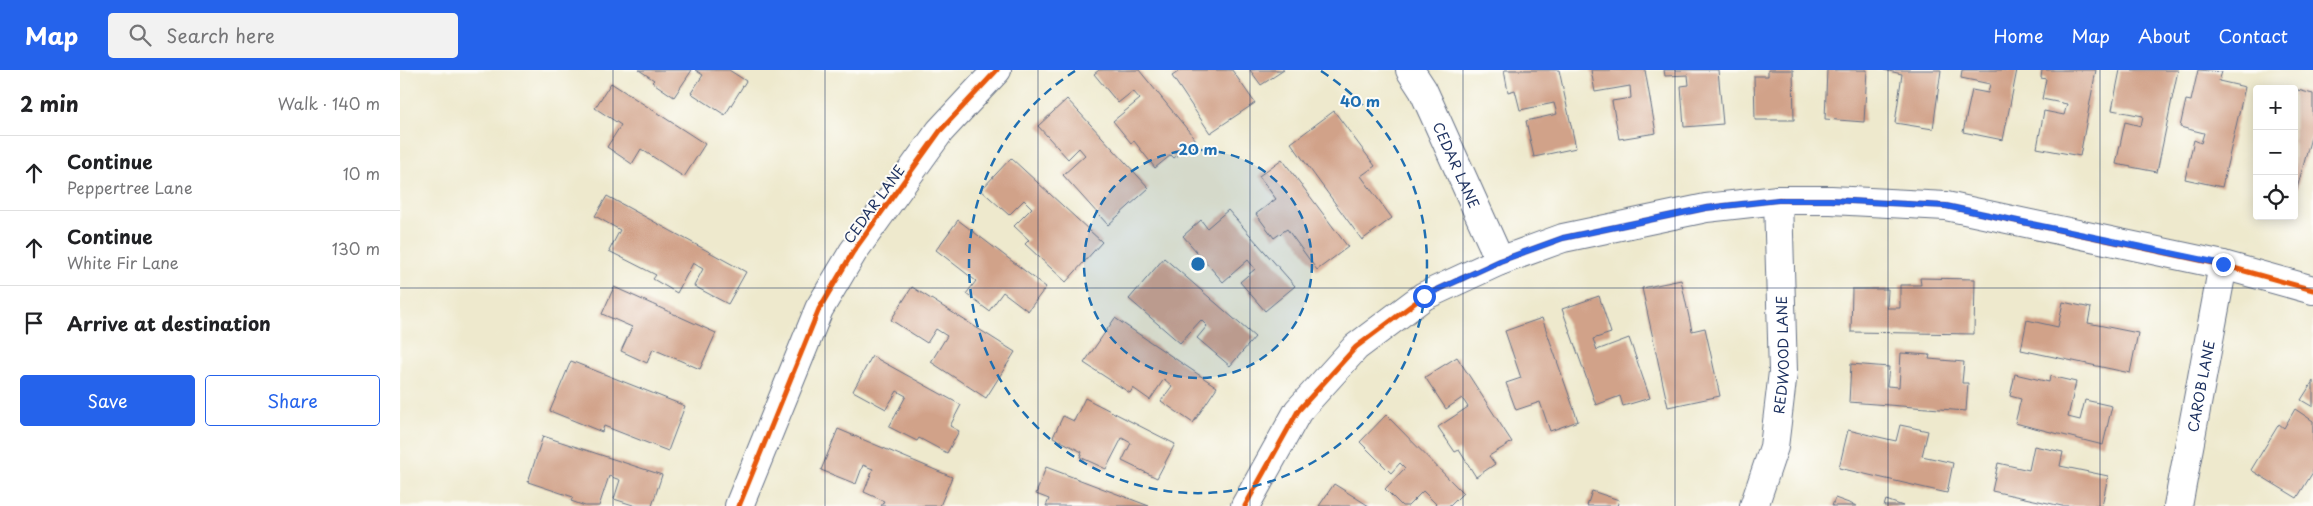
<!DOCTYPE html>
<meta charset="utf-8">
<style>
:root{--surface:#fff;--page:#f2f2f2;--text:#202124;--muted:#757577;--line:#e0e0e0;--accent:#2563eb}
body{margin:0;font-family:"Playpen Sans",sans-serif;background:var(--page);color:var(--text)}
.controls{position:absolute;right:15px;top:15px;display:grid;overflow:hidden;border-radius:5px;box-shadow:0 2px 12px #0003}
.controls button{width:45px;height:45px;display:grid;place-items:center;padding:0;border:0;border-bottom:1px solid var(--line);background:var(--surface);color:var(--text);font:25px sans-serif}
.stop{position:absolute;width:15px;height:15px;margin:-11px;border:4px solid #2563eb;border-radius:50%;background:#fff}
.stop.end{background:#2563eb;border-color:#fff;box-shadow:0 1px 5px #0008}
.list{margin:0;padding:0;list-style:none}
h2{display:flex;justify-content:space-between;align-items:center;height:65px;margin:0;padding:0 20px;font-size:21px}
h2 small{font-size:16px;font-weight:400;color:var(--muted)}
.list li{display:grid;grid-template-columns:32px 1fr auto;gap:15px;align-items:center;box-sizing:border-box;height:75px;padding:0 20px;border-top:1px solid var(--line)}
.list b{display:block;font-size:19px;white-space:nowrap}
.list p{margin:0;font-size:16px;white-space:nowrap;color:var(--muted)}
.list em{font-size:16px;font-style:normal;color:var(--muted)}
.actions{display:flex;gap:10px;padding:15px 20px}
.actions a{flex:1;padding:11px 0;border:1px solid var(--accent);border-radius:5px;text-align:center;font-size:18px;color:var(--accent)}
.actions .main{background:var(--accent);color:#fff}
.icon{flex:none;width:28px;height:28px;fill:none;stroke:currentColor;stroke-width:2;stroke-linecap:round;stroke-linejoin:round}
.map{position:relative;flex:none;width:1913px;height:436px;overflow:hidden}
header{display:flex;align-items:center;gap:30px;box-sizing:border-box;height:70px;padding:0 25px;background:var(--accent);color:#fff}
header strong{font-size:24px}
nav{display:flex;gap:28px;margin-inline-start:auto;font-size:18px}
.search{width:350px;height:45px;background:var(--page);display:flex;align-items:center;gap:12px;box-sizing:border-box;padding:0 18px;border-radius:5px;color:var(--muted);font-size:19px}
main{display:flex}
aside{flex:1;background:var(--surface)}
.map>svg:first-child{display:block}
.building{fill:#d1a289}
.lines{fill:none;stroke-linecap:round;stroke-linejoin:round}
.street-casing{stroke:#657085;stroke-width:30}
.street{stroke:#fff;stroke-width:28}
.cycleway-casing{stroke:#fdfcf7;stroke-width:8}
.cycleway{stroke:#e8590c;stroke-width:5}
.route{stroke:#2563eb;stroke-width:6}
.grid{fill:none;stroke:#1b2f5e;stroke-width:1;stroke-opacity:0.55}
.ring{fill:none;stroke:#1f6fb2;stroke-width:2.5;stroke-dasharray:9 6}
.labels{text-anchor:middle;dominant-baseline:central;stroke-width:4;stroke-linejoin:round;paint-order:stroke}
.street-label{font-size:14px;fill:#1b2f5e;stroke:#fdfcf7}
.centre{fill:#1f6fb2;stroke:#fdfcf7;stroke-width:2.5}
.ring-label{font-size:15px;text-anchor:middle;font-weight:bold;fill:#1f6fb2;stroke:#fdfcf7;stroke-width:4;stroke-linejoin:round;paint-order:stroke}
</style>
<header>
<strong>Map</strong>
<div class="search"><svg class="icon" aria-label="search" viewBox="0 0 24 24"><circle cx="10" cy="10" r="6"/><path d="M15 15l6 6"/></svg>Search here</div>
<nav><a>Home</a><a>Map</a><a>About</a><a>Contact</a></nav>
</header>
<main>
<aside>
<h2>2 min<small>Walk · 140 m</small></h2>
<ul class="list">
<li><svg class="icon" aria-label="ahead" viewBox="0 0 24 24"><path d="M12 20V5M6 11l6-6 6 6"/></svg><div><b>Continue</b><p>Peppertree Lane</p></div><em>10 m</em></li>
<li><svg class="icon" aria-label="ahead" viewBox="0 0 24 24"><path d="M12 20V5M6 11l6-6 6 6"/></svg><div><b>Continue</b><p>White Fir Lane</p></div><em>130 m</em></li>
<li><svg class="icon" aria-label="arrive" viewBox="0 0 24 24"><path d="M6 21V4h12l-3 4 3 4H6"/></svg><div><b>Arrive at destination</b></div></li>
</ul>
<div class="actions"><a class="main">Save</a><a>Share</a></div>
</aside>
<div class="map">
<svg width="1913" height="436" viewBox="0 0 1913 436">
<rect width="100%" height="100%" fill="#fdfcf7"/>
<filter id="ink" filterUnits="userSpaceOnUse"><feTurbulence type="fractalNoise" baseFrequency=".02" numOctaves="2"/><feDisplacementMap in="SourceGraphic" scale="10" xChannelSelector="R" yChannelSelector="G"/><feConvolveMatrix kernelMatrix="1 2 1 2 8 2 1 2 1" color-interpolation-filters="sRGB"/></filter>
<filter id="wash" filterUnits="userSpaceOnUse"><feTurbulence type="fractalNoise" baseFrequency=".0096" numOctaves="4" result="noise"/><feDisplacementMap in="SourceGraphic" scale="20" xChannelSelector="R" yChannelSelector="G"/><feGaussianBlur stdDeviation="1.12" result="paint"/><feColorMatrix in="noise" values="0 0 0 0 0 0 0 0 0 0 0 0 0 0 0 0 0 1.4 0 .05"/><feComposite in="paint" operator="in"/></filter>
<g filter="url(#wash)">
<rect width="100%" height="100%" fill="#eee9cd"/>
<g id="blocks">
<path class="building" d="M239,0H292L274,27L252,12L254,10Z
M295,0H329L346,11L325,45L291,23L303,5Z
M699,0H739L796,70L774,88L771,85L755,98L734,71L731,73L713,51L740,29L733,21L718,33L694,4Z
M781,0H832L855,33L810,63L772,6Z
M850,0H884L861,15Z
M1104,0H1159L1176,78L1134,87L1126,51L1157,44L1154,33L1120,40L1115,20L1108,22Z
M1191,0H1245L1256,63L1219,69L1212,31L1231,28L1230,16L1195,22Z
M1264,0H1318L1323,54L1284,57L1281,16L1289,15L1288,5L1265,6Z
M1368,0H1393L1394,50H1355L1354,6H1368Z
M1427,0H1467L1464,52L1425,49Z
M1484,0H1541L1533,59L1495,53L1502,4Z
M1562,0H1617L1603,70L1563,62L1572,20L1588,23L1590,14L1561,8Z
M1642,0H1696L1680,86L1637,78L1644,41L1664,45L1667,34L1642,29L1646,9L1641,8Z
M1720,0H1778L1757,102L1716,94L1725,52L1741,56L1743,46L1712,40Z
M1798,0L1822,2L1819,11L1845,17L1822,117L1785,109L1794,70L1801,73L1804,63L1780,57L1786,30L1791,31Z
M211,13L305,74L284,107L241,79L232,94L207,77L221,55L195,38Z
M1894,19L1913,24V60L1895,126Z
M667,29L749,118L708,155L663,105L685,85L679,78L668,89L638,56Z
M934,41L975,96L961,106L992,148L962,170L891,73Z
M611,88L702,172L666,212L625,174L629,170L614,156L632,138L624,130L609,145L581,120Z
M882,89L948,177L917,200L887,159L874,168L856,144L876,129L859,106Z
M207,126L346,202L328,234L294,216L303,199L293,193L277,223L253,209L256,205L209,181L220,160L195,146Z
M828,140L895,216L865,241L840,212L855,199L848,190L823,212L783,166L801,150L807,158Z
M558,150L646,217L628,241L603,222L589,241L566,224L576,211L536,180Z
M764,188L855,267L830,296L797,268L807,256L801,250L780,273L729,229Z
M1520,208L1575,209L1574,264L1451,262L1452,219H1488L1487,238H1500V215H1521Z
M1281,210L1292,261L1305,258L1320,326L1268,337L1242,218Z
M214,217L316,263L300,299L253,279L247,293L221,281L232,257L202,244Z
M512,217L615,282L586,328L531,292L547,266L536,259L527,273L491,250Z
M1199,226L1211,263L1193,269L1197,280L1229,268L1250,328L1223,336L1220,326L1196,335L1162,239Z
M1663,232L1691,238L1688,253L1738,263L1730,303L1621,280L1627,250L1658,257Z
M715,248L817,317L793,353L761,331L772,316L764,309L750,330L733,318L730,323L684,293Z
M1142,248L1178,351L1150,361L1140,332L1116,340L1106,313L1121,308L1105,261Z
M1501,283L1530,285L1529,289L1564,292L1562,313H1568L1566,341L1449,332L1451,294L1489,297L1487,316L1499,317Z
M472,286L561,335L550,356L559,361L547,383L519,368L517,371L489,357L506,326L497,321L486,339L453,321Z
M1057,287L1112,372L1089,386L1095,394L1076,407L1059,380L1055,382L1038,357L1068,337L1062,328L1046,339L1025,307Z
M171,291L285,336L268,381L204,356L202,362L150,341Z
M1615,304L1649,312L1650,306L1676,312L1668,347L1680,350L1685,330L1712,336L1703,375L1615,353L1621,329L1610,326Z
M1913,311V337L1901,330Z
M685,328L775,374L757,408L722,391L731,373L722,368L706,399L680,387L682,382L653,367L663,346L674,351Z
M1895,339L1913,351V402L1897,428L1851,400L1879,354L1884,358Z
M986,345L1063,423L1050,436H1038L1023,421L1008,436H1002L985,419L1005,398L1000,393L991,403L960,372Z
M1500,355L1528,361L1522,386L1553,393L1547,423L1439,398L1448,360L1496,371Z
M438,359L552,407L540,436H481L484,431L464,422L473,399L463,395L456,414L421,400Z
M143,366L262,405L252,436H236L214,429L220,410L209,406L199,436H185L171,431L173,427L128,412Z
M1634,376L1663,382L1660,396L1708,406L1702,436H1662L1592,421L1598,393L1629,400Z
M646,397L749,436H646L649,429L636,424Z
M934,414L969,436H919Z
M1192,421L1219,430L1217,436H1187Z
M1435,428L1457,436H1432Z
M1486,430L1503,436H1484Z"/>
</g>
</g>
<g filter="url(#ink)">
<use href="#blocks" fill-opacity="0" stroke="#657085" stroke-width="1"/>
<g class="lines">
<g class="street-casing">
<g id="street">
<path id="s1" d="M1010,0L1023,20L1100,191"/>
<path d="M339,436L419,239L453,182L540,61L597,0"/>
<path d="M845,436L898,341L956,277L1024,226L1100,191L1163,168L1306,138L1378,130H1431L1546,136L1823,195L1913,220"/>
<path id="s2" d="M1354,436L1374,377L1383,302L1378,130"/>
<path id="s3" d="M1778,436L1823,195"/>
</g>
</g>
<use href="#street" class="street"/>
<g class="cycleway-casing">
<path id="cycleway" d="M339,436L419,239L453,182L540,61L597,0
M845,436L898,341L956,277L1024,226L1100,191L1163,168L1306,138L1378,130H1431L1546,136L1823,195L1913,220"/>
</g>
<use href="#cycleway" class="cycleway"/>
</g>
</g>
<g class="lines" filter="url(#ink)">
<path class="route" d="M1024,226L1100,191L1163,168L1306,138L1378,130H1431L1546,136L1823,194"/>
</g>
<path class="grid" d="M213,0V436M425,0V436M638,0V436M850,0V436M1063,0V436M1275,0V436M1488,0V436M1700,0V436M0,218H1913"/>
<circle cx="798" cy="194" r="114" fill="#1f6fb2" fill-opacity=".12"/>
<g class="ring">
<circle cx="798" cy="194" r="114"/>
<path d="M921 1A229 229 0 1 1 675 1"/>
</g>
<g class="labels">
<g class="street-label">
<text stroke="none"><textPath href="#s1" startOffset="106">CEDAR LANE</textPath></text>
<text transform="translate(474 134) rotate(-54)">CEDAR LANE</text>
<text stroke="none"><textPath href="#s2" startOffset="155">REDWOOD LANE</textPath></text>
<text stroke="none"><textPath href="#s3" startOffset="122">CAROB LANE</textPath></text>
</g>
</g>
<circle cx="798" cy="194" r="8" class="centre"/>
<g class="ring-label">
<text x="960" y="37">40 m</text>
<text x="798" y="85">20 m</text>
</g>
</svg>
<div class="controls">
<button>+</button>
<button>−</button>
<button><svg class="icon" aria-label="locate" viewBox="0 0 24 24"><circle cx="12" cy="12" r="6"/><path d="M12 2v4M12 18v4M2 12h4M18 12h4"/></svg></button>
</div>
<div class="stop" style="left:1024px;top:226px"></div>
<div class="stop end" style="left:1823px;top:194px"></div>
</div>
</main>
